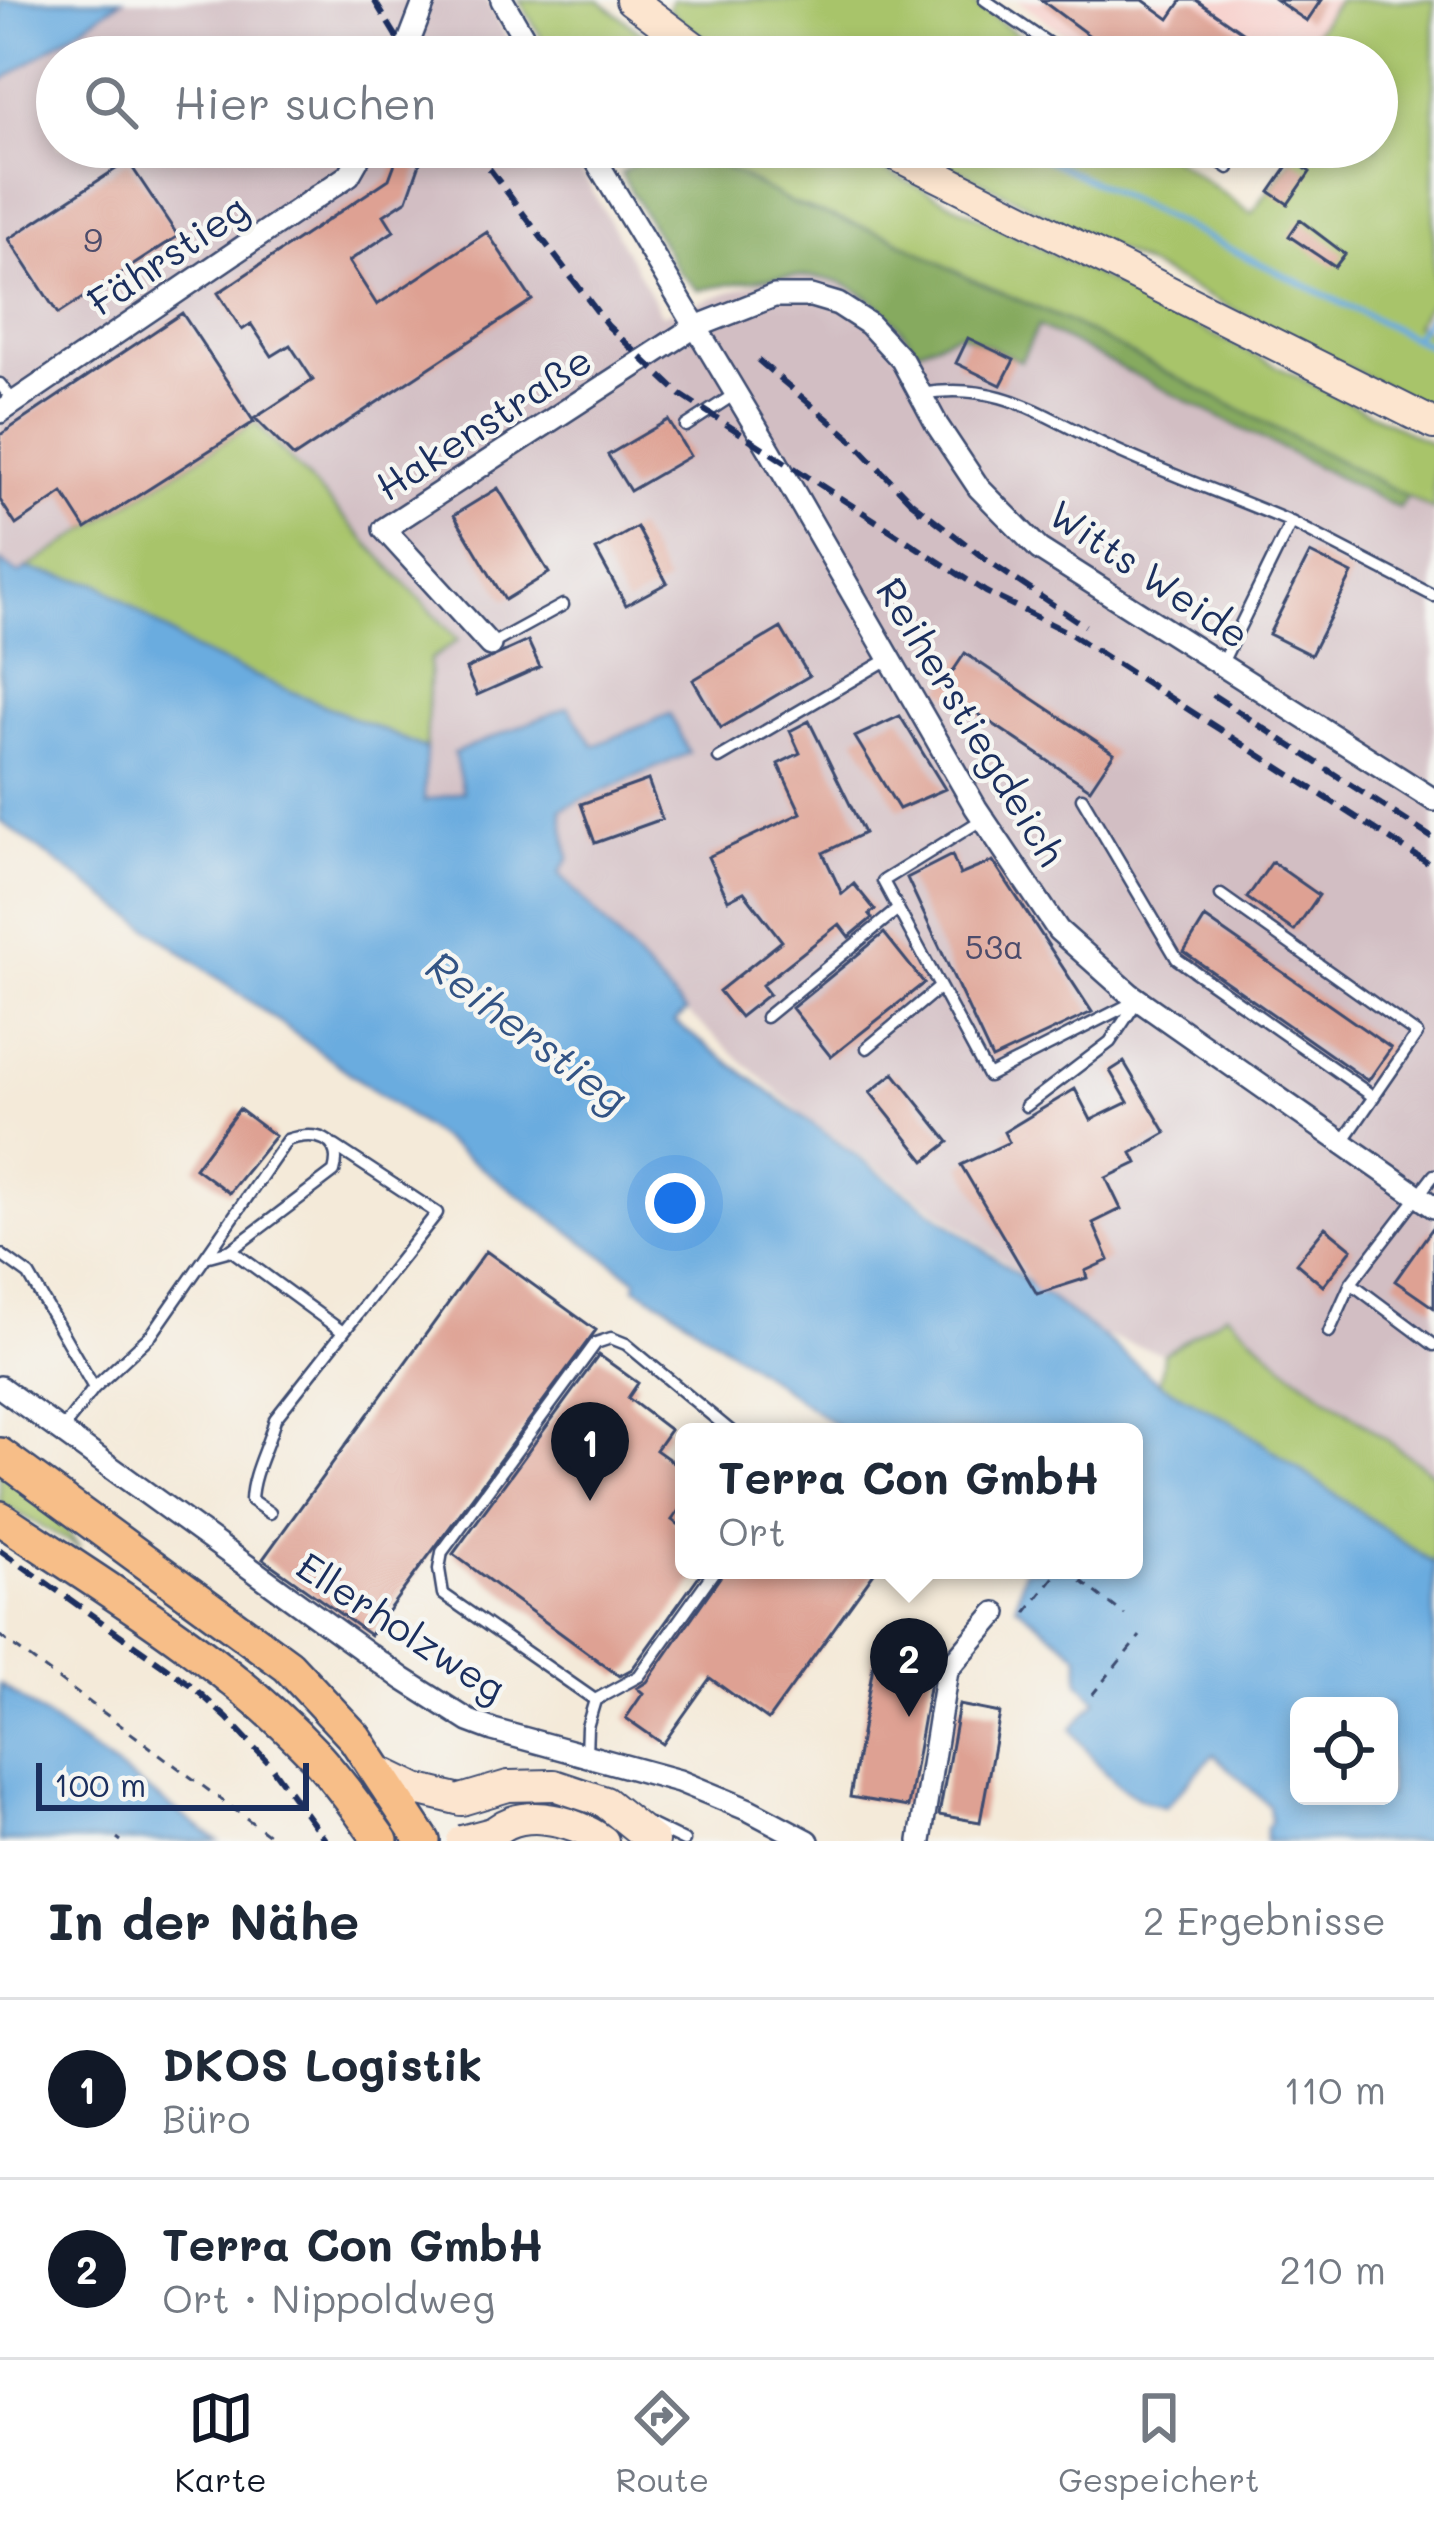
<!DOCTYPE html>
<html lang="de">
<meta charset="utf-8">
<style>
:root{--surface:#fff;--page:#f6f6f7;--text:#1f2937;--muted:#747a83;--line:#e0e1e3;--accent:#111827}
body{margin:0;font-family:Mali,sans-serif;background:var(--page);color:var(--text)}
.controls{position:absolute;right:36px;bottom:36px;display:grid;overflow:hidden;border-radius:18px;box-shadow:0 6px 18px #0003}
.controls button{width:108px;height:108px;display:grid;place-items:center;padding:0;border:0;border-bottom:3px solid var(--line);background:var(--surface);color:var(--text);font:60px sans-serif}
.scale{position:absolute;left:36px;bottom:30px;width:273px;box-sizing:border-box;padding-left:12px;border:6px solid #1b2f5e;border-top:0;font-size:33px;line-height:42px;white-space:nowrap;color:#1b2f5e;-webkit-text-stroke:9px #f6f6f2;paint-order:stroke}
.you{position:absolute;left:675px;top:1203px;width:42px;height:42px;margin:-30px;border:9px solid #fff;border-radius:50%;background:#1a73e8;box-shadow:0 0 0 18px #1a73e833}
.badge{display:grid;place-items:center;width:78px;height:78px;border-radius:50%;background:var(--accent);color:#fff;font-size:39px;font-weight:700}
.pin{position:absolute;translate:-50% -99px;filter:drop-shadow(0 3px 6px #0008)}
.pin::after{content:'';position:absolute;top:63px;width:42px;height:36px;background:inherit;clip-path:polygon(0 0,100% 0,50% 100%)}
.popup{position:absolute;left:675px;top:1423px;width:468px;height:156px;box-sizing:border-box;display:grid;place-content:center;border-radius:18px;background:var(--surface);filter:drop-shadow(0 3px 9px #0005);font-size:39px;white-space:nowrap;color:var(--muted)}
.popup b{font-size:45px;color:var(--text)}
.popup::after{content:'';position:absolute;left:50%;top:100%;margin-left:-24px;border:24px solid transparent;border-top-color:var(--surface)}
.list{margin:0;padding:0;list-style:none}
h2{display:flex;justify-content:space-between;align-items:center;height:156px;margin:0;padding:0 48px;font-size:51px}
h2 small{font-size:39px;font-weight:400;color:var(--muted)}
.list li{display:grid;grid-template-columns:78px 1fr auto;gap:36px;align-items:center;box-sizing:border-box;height:180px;padding:0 48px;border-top:3px solid var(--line)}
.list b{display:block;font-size:45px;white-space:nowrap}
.list p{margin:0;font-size:39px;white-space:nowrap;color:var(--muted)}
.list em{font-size:39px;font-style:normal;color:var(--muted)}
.icon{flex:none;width:66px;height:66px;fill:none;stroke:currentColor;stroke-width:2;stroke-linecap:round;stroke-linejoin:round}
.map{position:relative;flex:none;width:1434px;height:1841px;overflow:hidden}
.search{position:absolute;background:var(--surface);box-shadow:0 6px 18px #0003;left:36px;right:36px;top:36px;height:132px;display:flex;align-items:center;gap:30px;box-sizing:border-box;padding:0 42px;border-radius:66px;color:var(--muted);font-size:45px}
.sheet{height:516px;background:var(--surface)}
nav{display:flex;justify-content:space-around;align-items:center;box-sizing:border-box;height:168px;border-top:3px solid var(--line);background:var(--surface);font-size:33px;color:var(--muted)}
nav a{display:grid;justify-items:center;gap:6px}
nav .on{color:var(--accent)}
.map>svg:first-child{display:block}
.built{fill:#f7d0cc}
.industrial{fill:#d2bec3}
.green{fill:#a8c46b;stroke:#627a64;stroke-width:3}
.forest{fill:#86aa5f;stroke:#506c5e;stroke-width:3}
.water{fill:#6bacdf;stroke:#436e9e;stroke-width:3;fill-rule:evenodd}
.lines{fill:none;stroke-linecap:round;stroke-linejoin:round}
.stream{stroke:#6bacdf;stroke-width:6}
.building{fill:#dea193}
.service-casing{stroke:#3c4b70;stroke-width:15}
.minor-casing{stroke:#3c4b70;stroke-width:26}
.secondary-casing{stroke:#3c4b70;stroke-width:34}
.primary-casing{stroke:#3c4b70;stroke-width:38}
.path{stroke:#3c4b70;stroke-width:3;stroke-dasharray:9 9;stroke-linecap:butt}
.service{stroke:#fff;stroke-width:10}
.minor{stroke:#fff;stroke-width:21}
.secondary{stroke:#fce5cf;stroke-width:30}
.primary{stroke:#f7be88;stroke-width:33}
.rail{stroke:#1b2f5e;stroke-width:6;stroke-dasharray:18 9;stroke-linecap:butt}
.secondary-bridge-casing{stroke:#3c4b70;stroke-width:34;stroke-linecap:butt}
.secondary-bridge{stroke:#fce5cf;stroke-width:30}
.labels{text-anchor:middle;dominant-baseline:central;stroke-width:9;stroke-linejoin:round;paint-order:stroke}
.number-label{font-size:33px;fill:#4c4c6b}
.street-label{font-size:39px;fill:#1b2f5e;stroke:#f6f6f2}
.water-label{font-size:42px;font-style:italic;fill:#335485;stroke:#f6f6f2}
</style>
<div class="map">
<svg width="1434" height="1841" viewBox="0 0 1434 1841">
<rect width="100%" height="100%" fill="#f6f6f2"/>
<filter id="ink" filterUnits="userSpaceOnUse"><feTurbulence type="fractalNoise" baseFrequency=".00833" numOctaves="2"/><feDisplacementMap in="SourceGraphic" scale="24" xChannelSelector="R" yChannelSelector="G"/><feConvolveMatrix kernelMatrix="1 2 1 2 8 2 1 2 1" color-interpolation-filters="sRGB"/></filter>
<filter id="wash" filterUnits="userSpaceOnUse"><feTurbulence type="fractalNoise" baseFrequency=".004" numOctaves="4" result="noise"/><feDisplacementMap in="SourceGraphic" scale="48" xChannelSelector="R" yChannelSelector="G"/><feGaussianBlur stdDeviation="2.7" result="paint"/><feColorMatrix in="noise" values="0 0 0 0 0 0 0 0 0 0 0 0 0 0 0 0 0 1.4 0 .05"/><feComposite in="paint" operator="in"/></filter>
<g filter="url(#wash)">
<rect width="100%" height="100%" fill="#f4ead9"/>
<path class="built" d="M1017,0H1338L1297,57H1098Z"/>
<path class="industrial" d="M123,0H486L518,57H57V147H568L662,315L782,274L834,279L875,299L917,350L959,333L1021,360L1038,326L1398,508L1407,496L1434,510V1474L1291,1371L1227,1313L1164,1354L1100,1335L951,1220L804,1115L686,1012L559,873L569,858L560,809L689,753L594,746L568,707L454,752L464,792L423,801L430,660L457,641L255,422L19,574L0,561V82Z"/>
<path class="green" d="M519,0H599L673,57H553Z
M672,0H969L1051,57H736L689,28L668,9Z
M1338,0H1434V297L1415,325L1434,335V411L913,147H1158L1252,214L1293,155L1283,147H1377V57H1297Z
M687,147H839L1434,445V510L1065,320L970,279L889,236L791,203Z
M255,422L458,640L430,660L426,749L194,650L99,584L26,569Z
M1227,1313L1291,1371L1434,1474V1564L1235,1424L1159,1383L1164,1354Z
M0,1468L51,1510L80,1548L0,1503Z"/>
<path class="forest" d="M655,147H687L791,203L889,236L970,279L1065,320L1407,496L1399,508L1038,326L1021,361L959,333L917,350C853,256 797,272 698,290L678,271L621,174Z"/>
<path class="water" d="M0,0H122L0,82Z
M0,561L19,574L26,569L99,584L194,650L426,749L424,801L463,792L454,753L568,707L594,746L670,714L689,753L561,809L569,858L559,873L686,1012L674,1022L1100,1335L1159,1383L1235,1424L1434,1564V1841H1266V1828L1271,1821L1269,1806L1214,1754L1165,1807C1122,1798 1095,1764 1072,1729L1097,1700L1079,1682V1655L1016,1605L1024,1570H1134V1432H845L667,1305L635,1287L637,1280L0,821ZM1299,1706H1389V1796H1299Z
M0,1684L218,1841H0Z"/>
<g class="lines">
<path class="stream" d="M1021,147L1434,348
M1413,338L1434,311"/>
</g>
<g id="blocks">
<path class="building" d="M1041,0H1143L1169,19L1182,0H1196L1278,57H1118Z
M1276,0H1321L1307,21Z
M401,147H418L423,155L407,200L384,215L394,231L349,261L377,305L487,232L532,300L294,457L255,418L313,380L290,345L272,356L251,324L242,330L218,293L389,179Z
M1293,159L1310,172L1288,204L1270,192Z
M128,161L178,236L58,314L9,239Z
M1300,220L1345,254L1335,267L1289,236Z
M182,313L254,422L86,529L63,493L16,525L0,500V435Z
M968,338L1014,360L1001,385L956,363Z
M668,420L690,456L630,491L608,455Z
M498,488L549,573L505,600L454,515Z
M637,527L667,583L626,605L596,550Z
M1310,553L1352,574L1311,655L1269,634Z
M781,628L809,676L721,728L693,680Z
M528,641L540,667L477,695L466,669Z
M965,653L1114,753L1090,789L941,689Z
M900,716L945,789L899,809L855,737Z
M809,721L864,833L823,853L842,894L854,884L875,910L869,914L872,918L849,937L839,924L762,985L769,994L740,1017L719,991L782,941L744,892L728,900L708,857L801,813L778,764L800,753L790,731Z
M648,780L662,819L595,843L581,804Z
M952,855L960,875L993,861L1092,1012L992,1059L907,878Z
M1272,862L1319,895L1294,931L1247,898Z
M1205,918L1391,1048L1368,1081L1184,952Z
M884,933L924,983L831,1057L792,1008Z
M1124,1062L1166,1133L1132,1153L1137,1163L1106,1178L1121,1209L1093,1223L1109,1260L1085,1271L1087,1278L1037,1294L961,1165L1009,1142L1004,1132L1075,1089L1091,1120L1128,1102L1110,1071Z
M894,1073L949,1142L925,1161L870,1092Z
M239,1109L275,1136L229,1193L195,1168Z
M1434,1226V1308L1395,1281Z
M1325,1227L1352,1249L1323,1286L1296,1263Z
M486,1251L596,1330L370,1635L263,1559Z
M599,1355L638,1383L628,1398L670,1430L656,1450L684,1470V1503L672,1520L684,1528V1570H703L632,1669L619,1676L453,1554Z
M725,1570H876L768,1720L710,1678L663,1744L626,1718L643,1693L637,1688L647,1682Z
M879,1632L937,1642L908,1807L850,1797Z
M959,1705L1000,1713L980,1822L939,1815Z"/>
</g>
</g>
<g filter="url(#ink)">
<use href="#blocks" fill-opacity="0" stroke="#3c4b70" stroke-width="3"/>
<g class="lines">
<g class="service-casing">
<path id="service" d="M985,0L1068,57
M1198,147L1229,168
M0,384L14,402
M920,394C998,381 1036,412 1103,444C1164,473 1228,495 1291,522
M686,426L735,394
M490,645L563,605
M1221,665L1291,522L1434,596
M719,758L890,658
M1082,798L1177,959L1374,1097
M983,819L883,881L988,1076L1138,1000
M1221,895L1417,1034L1342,1143
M766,1017L898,909
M867,1048L940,987
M1026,1106L1110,1042L1136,1003
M231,1250L343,1332
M0,1254L29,1275L94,1388
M1351,1283L1434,1345
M1329,1332L1351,1283L1434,1175
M61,1431L94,1388L152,1334L287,1140C315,1131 344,1137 334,1172L231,1250L209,1256
M270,1513L251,1500C252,1472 268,1447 275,1419L437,1213L335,1146
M595,1700L639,1676L715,1570
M586,1754L587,1727L595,1700L443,1594L439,1569L442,1552L596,1343L611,1338L626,1344L732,1432
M649,1824L684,1841"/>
</g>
<g class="minor-casing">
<path id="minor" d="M502,0L535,57
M403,57L425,0
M588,147L771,452L976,808L1058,930L1130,994L1434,1207
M0,412L349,175L365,147
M490,645L384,529L693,328L774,296H811L838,304L869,324L902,360L937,425L979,488L1039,549L1434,800
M0,1387L403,1679L469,1721L493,1730L679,1781L749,1810L808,1841
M920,1841L947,1670L996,1613"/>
</g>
<g class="secondary-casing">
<path id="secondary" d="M631,0L707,57
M880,147L1434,424
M379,1771L416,1789L461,1800
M554,1785L605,1802L653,1841
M487,1841C513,1803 573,1819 603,1841"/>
</g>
<g class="primary-casing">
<path id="primary" d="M0,1455L288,1666L355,1738L423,1841
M0,1518C108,1590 223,1658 313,1753C338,1780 360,1811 381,1841"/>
</g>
<path class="path" d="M1067,1570L1125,1615
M1026,1613L1059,1570
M0,1636L277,1841
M1092,1695L1140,1636
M117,1838L121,1841"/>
<use href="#service" class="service"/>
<use href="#minor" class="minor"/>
<use href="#secondary" class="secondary"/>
<use href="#primary" class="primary"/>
<path class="rail" d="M374,0L409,57
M473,147L608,326L681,395L986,592L1069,633L1434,867
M758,360L849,437L921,512
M909,500L989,562L1085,626
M1213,695L1434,839
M0,1550L192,1686L227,1718L267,1761L326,1841"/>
<g class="secondary-bridge-casing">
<path id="secondary-bridge" d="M461,1800L508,1786L554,1785
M462,1841L492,1833"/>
</g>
<use href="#secondary-bridge" class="secondary-bridge"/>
</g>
</g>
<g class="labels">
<g class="number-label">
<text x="93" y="238">9</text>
<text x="994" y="945">53a</text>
</g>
<g class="street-label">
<text transform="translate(167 254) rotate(-34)">Fährstieg</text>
<text transform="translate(483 422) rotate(-33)">Hakenstraße</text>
<text transform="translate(1150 573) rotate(34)">Witts Weide</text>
<text transform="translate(972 721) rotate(59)">Reiherstiegdeich</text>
<text transform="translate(402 1626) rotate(33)">Ellerholzweg</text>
</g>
<g class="water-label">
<text transform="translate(528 1031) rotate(37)">Reiherstieg</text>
</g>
</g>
</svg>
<div class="controls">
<button><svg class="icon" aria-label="locate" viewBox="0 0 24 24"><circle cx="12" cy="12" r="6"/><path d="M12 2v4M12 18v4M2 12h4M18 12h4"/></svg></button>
</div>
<div class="scale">100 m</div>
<div class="you"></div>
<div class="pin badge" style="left:590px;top:1501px">1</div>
<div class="pin badge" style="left:909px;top:1717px">2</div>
<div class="popup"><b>Terra Con GmbH</b>Ort</div>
<div class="search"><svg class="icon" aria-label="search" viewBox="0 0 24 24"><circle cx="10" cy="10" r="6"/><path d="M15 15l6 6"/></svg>Hier suchen</div>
</div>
<section class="sheet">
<h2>In der Nähe<small>2 Ergebnisse</small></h2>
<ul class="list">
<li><span class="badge">1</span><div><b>DKOS Logistik</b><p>Büro</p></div><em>110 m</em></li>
<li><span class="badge">2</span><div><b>Terra Con GmbH</b><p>Ort · Nippoldweg</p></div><em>210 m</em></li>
</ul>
</section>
<nav>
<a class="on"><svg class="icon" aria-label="map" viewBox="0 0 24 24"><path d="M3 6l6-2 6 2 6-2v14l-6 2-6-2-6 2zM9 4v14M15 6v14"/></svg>Karte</a>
<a><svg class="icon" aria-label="directions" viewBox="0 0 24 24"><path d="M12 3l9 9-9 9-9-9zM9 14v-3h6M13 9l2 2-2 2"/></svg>Route</a>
<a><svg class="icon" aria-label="saved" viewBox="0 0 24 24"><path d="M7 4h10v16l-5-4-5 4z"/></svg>Gespeichert</a>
</nav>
